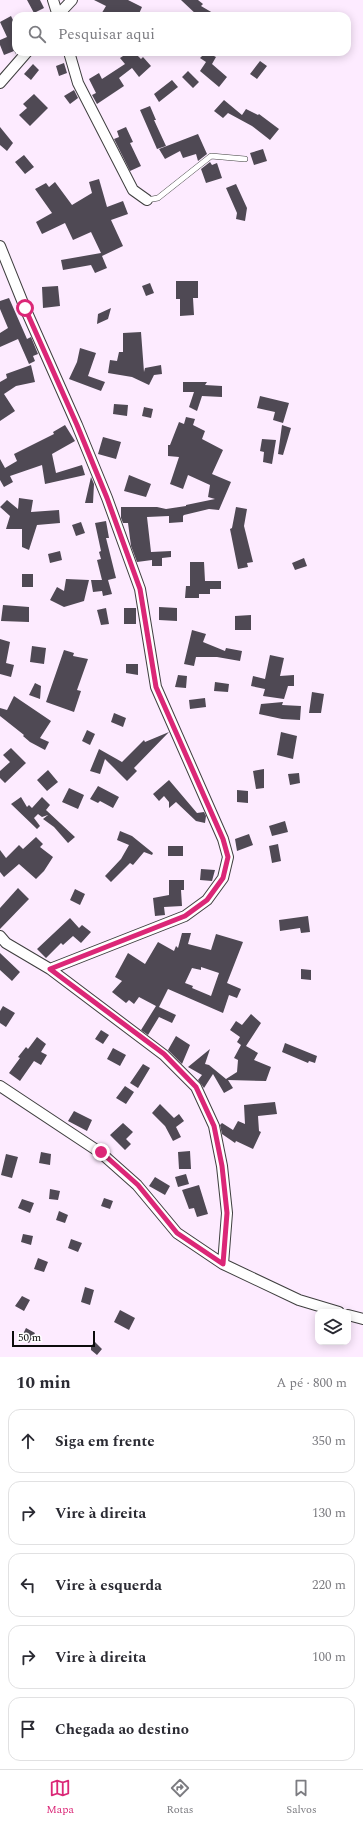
<!DOCTYPE html>
<html lang="pt">
<meta charset="utf-8">
<style>
:root{--surface:#fff;--page:#f2f2f3;--text:#2b2b33;--muted:#7c7c81;--line:#e1e1e2;--accent:#db2777}
body{margin:0;font-family:Spectral,serif;background:var(--page);color:var(--text)}
.controls{position:absolute;right:12px;bottom:12px;display:grid;overflow:hidden;border-radius:8px;box-shadow:0 2px 10px #0003}
.controls button{width:36px;height:36px;display:grid;place-items:center;padding:0;border:0;border-bottom:1px solid var(--line);background:var(--surface);color:var(--text);font:20px sans-serif}
.scale{position:absolute;left:12px;bottom:10px;width:83px;box-sizing:border-box;padding-left:4px;border:2px solid #0c0c0c;border-top:0;font-size:11px;line-height:14px;white-space:nowrap;color:#0c0c0c;-webkit-text-stroke:3px #fff;paint-order:stroke}
.stop{position:absolute;width:12px;height:12px;margin:-9px;border:3px solid #db2777;border-radius:50%;background:#fff}
.stop.end{background:#db2777;border-color:#fff;box-shadow:0 1px 4px #0008}
.list{margin:0;padding:0;list-style:none}
h2{display:flex;justify-content:space-between;align-items:center;height:52px;margin:0;padding:0 16px;font-size:17px}
h2 small{font-size:13px;font-weight:400;color:var(--muted)}
.list li{display:grid;grid-template-columns:26px 1fr auto;gap:12px;align-items:center;box-sizing:border-box;height:64px;margin:0 8px 8px;padding:0 8px;border:1px solid var(--line);border-radius:12px}
.list b{display:block;font-size:15px;white-space:nowrap}
.list em{font-size:13px;font-style:normal;color:var(--muted)}
.icon{flex:none;width:22px;height:22px;fill:none;stroke:currentColor;stroke-width:2;stroke-linecap:round;stroke-linejoin:round}
.map{position:relative;flex:none;width:363px;height:1357px;overflow:hidden}
.search{position:absolute;background:var(--surface);box-shadow:0 2px 10px #0003;left:12px;right:12px;top:12px;height:44px;display:flex;align-items:center;gap:10px;box-sizing:border-box;padding:0 14px;border-radius:12px;color:var(--muted);font-size:15px}
.sheet{height:412px;background:var(--surface)}
nav{display:flex;justify-content:space-around;align-items:center;box-sizing:border-box;height:56px;border-top:1px solid var(--line);background:var(--surface);font-size:11px;color:var(--muted)}
nav a{display:grid;justify-items:center;gap:2px}
nav .on{color:var(--accent)}
.map>svg:first-child{display:block}
.building{fill:#4f4954;fill-rule:evenodd}
.lines{fill:none;stroke-linecap:round;stroke-linejoin:round}
.lane-casing{stroke:#3f3f3f;stroke-width:6}
.street-casing{stroke:#3f3f3f;stroke-width:12}
.lane{stroke:#fff;stroke-width:5}
.street{stroke:#fff;stroke-width:10}
.route{stroke:#db2777;stroke-width:5}
</style>
<div class="map">
<svg width="363" height="1357" viewBox="0 0 363 1357">
<rect width="100%" height="100%" fill="#fdebff"/>
<path class="building" d="M27,0H40L44,8L34,13Z
M94,0H128L142,7L138,16H100L106,6Z
M181,0H198L203,4L201,6L218,16H198Z
M11,16L16,26V54L14,51L4,55L0,45V40L7,37L0,22Z
M129,52H134L141,59L143,57L151,66L139,77L132,68L119,78L124,86L97,104L92,95L96,93L89,79L99,73L102,79L125,64L120,58Z
M206,52L216,57L212,64L227,77L219,87L200,71L206,62L200,58Z
M260,61L267,66L257,79L250,74Z
M64,63L67,73L59,76L56,66Z
M33,64L39,70L31,80L24,74Z
M188,71L199,82L193,88L182,77Z
M172,80L178,87L159,102L154,94Z
M74,90L78,98L70,104L64,96Z
M34,94L48,108L30,126L19,115L27,108L23,104Z
M224,100L242,115L246,109L258,115L259,114L279,129L270,140L252,126L228,113L223,118L214,111Z
M150,106L156,120H154L166,146L157,149L140,110Z
M0,127L13,143L7,151L0,145Z
M126,127L133,142L130,143L141,166L130,171L114,139L119,137L117,131Z
M198,134L207,154L198,161L196,154L183,158L180,151L165,159L159,149Z
M263,149L267,161L254,165L250,153Z
M24,155L34,167L25,174L15,162Z
M210,162L212,165L217,163L222,178L206,183L201,169Z
M99,179L107,207L123,201L128,214L111,220L123,246L102,256L107,268L95,273L91,265L63,270L61,260L101,253L91,232L73,240L65,223L42,234L36,222L52,213L35,189L46,183L49,187L55,182L72,205L92,193L89,182Z
M236,184L247,208L245,221L236,219L237,213L226,188Z
M176,281H198V298H193L194,315L180,316V299H176Z
M150,283L154,293L146,296L142,286Z
M58,286L60,306L43,308L42,287Z
M9,298L27,339L31,337L38,354L33,356L35,361L29,364L18,339L0,347V333L8,328L0,309V301Z
M111,308L108,319L97,324L98,314Z
M141,332L144,372L145,368L161,365L162,374L154,375L149,385L132,377L108,373L110,360L117,361L119,352H123V333Z
M80,348L96,353L88,376L105,382L101,391L69,379L77,362Z
M31,365L35,382L16,386L4,394L15,411L0,421V382L7,378L6,374Z
M183,382H207L205,385L222,386V397L202,396L197,411L189,407L194,392H183Z
M260,396L289,403L283,423L273,420L275,412L257,408Z
M114,404L128,405L127,416L113,414Z
M144,407L153,409L151,418L142,416Z
M186,417L195,419L193,425L205,431L202,439L223,450L212,474L231,482L219,510L209,509L184,515L183,516V522L169,523V516L147,517L151,552L171,551V557L162,558V566H152V560L137,562L131,546L128,523H123L121,518V507H157L166,509L186,506V505L215,499L208,497L210,485L188,475L183,489L170,484L179,457L168,456V445H170L179,422L184,424Z
M65,425L75,441L52,454L56,473L82,465L85,475L45,484L42,465L10,476L13,482L4,487L0,480V459L5,468L17,461L14,454L54,434L53,432Z
M282,425L291,428L283,455L278,454Z
M103,437L121,442L116,459L98,454Z
M262,439L276,440L272,464L263,462L264,452L260,451Z
M129,475L151,484L146,497L124,491Z
M91,477L94,484L93,503H85Z
M19,498L33,500L31,512L59,510L60,523L37,525L29,550L22,547V529H6L10,516L0,507L7,500L18,509Z
M236,507L247,509L244,526L253,562L247,563L248,567L238,569L230,529L232,528Z
M106,521L109,538H106L116,578L108,580L112,594L103,596L102,591L93,592L91,580H102L97,560L101,559L99,552L101,551L95,523Z
M81,522L85,533L76,536L72,525Z
M60,551L62,560L50,563L48,554Z
M304,558L307,566L295,570L292,563Z
M190,562H204L205,581H221V589H210V594H199V598H185L186,586H190Z
M22,574H33V587H22Z
M66,579L89,580L84,601L64,607L50,600L57,587L64,591Z
M3,605L29,607V622L1,621Z
M159,607L177,608V621L159,620Z
M106,608L109,624L101,625L97,610Z
M124,608H136V624H124Z
M251,615V630H235V616Z
M192,630L206,634L203,642L225,651L226,648L242,651L240,661L217,657H196L194,666L184,664Z
M0,639L10,642L6,663L14,665L11,677L0,674Z
M32,646L46,648L44,664L30,662Z
M64,650L74,653L73,656L88,659L77,690L81,691L74,712L46,702Z
M270,655L284,658L280,676L294,675V686H288L284,699L263,696L265,689L251,686L253,676L265,679Z
M126,664H138V675L126,673Z
M178,675L187,676L186,688L175,687Z
M215,682L229,684L228,692L214,691Z
M35,683L41,686L40,699L29,695Z
M312,692L324,694L321,713H309Z
M14,696L51,721L40,738L49,742L45,750L30,742L23,736L24,735L0,716V708L7,710Z
M205,698L206,707L190,709L189,700Z
M283,702L282,705L301,706L300,720L282,719L259,714L261,704Z
M114,713L126,718L123,727L111,722Z
M87,730L95,734L90,745L82,741Z
M169,732L134,768L137,771L127,781L105,759L100,774L90,771L99,749L122,762L144,740L145,742Z
M281,732L297,736L293,759L277,755Z
M11,748L26,763L5,783L0,778V771L10,762L3,755Z
M264,769V788L256,789L253,771Z
M48,770L58,782L47,791L37,780Z
M299,773L300,783L290,785L288,774Z
M169,780L197,813L204,812L206,816L205,823L196,821L176,802L169,808V802L164,796L159,801L153,794Z
M98,786L119,797L113,808L100,801L98,803L90,799Z
M69,788L84,795L78,809L62,802Z
M237,790L248,791V803L237,802Z
M21,797L27,807L29,805L32,808L42,797L50,805L46,810L75,837L68,843L54,827L43,819L48,815L42,817L38,814L34,818L40,826L37,829L11,804Z
M285,821L288,832L272,836L269,826Z
M120,831L132,836L153,853L152,855L144,852L133,865L130,863L111,882L105,876L121,859L129,845L117,840Z
M249,834L253,845L237,851L235,839Z
M36,837L43,844L40,847L53,857L44,871L36,879L19,864L4,877L0,872V850L6,858L19,845L23,849Z
M278,844L281,861L272,863L269,846Z
M168,846H183V856H168Z
M201,869L215,870L212,881L200,880Z
M169,880H184V890H181L182,906L164,907L165,915L155,916L153,898L169,895Z
M18,888L29,899L0,929V908Z
M75,889L85,894L80,905L70,900Z
M308,916L310,932L301,933L300,928L280,931L279,920Z
M70,918L79,928L82,925L91,932L81,943L73,936L63,945L61,943L46,958L37,949Z
M182,933H191L188,944L211,950L216,934L243,942L227,983L241,989L237,998L229,995L223,1013L168,989L159,1007L176,1015L172,1023L159,1017L148,1035L141,1030L156,1006L139,997L134,1004L129,1000L126,1003L112,992L122,981L115,977L128,953L145,964L158,942L174,951L176,946L178,948ZM201,967L219,973L211,996L192,988L193,986L185,983L192,968L201,970Z
M0,953L20,972L12,981L0,970Z
M301,969L311,970V980L301,979Z
M3,1006L15,1013L6,1027L0,1023V1011Z
M251,1014L261,1023L246,1046L258,1053L254,1060L271,1067L266,1081L228,1080L233,1088L224,1093L213,1074L204,1088L198,1080L202,1075L188,1067L210,1049L205,1064L209,1065L226,1079L237,1072L238,1060L234,1058L241,1045L237,1042L240,1037L230,1030L236,1021L242,1025Z
M101,1030L109,1035L103,1044L95,1039Z
M176,1036L190,1045L182,1064L168,1050Z
M37,1037L46,1044L41,1052L47,1055L41,1065L34,1061L20,1081L9,1073L20,1058L18,1057L26,1047L28,1049Z
M285,1043L317,1056L315,1063L309,1061L308,1063L282,1052Z
M113,1048L126,1055L120,1066L107,1059Z
M143,1064L150,1068L138,1088L130,1083Z
M125,1086L134,1092L126,1104L116,1098Z
M275,1102L277,1114L258,1116L259,1131L261,1132L253,1149L236,1141L235,1143L222,1134L220,1125L222,1123L233,1130L238,1121L245,1124L244,1105Z
M160,1104L174,1118L179,1114L184,1121L176,1127L181,1137L173,1141L165,1126L152,1113Z
M74,1111L92,1120L87,1131L68,1121Z
M123,1123L133,1132L126,1139L131,1144L125,1150L110,1135Z
M190,1151L191,1169H179L178,1152Z
M41,1152L51,1154L50,1165L39,1163Z
M6,1154L18,1157L12,1178L1,1175Z
M186,1174L189,1184L178,1187L175,1177Z
M155,1177L170,1186L165,1195L149,1186Z
M199,1185L208,1214L197,1217L194,1208L189,1209L182,1190Z
M50,1189L60,1191L58,1200L49,1199Z
M104,1198L113,1201L110,1209L101,1206Z
M22,1199L34,1203L30,1213L18,1208Z
M59,1211L68,1215L65,1223L56,1220Z
M23,1234L33,1236L31,1245L21,1242Z
M71,1239L82,1243L78,1252L68,1248Z
M38,1258L48,1262L44,1272L34,1269Z
M85,1287L94,1290L90,1305L81,1302Z
M22,1296L30,1300L24,1311L15,1306Z
M120,1310L135,1318L129,1330L114,1322Z
M26,1328L35,1333L29,1343L21,1338Z
M95,1342L102,1349L97,1355L91,1350V1346Z"/>
<g class="lines">
<g class="lane-casing">
<path id="lane" d="M147,200L158,198L211,156L245,159"/>
</g>
<g class="street-casing">
<path id="street" d="M53,0L58,16
M57,16L72,0
M69,52L78,83L133,190L147,200
M0,83L27,52
M0,246L25,308L77,425L107,498L140,589L156,687L223,839L228,857L223,878L207,900L185,916L50,969
M0,936L6,943L50,969L164,1055L196,1087L214,1126L222,1166L227,1213L223,1264
M0,1086L101,1153L137,1185L177,1233L223,1264L299,1300L339,1312
M348,1315L363,1319"/>
</g>
<use href="#lane" class="lane"/>
<use href="#street" class="street"/>
</g>
<g class="lines">
<path class="route" d="M25,308L77,425L107,498L140,589L156,687L223,839L228,857L223,878L207,900L185,916L50,969L164,1054L196,1087L214,1126L222,1166L227,1213L223,1264L177,1233L138,1185L101,1152"/>
</g>
</svg>
<div class="controls">
<button><svg class="icon" aria-label="layers" viewBox="0 0 24 24"><path d="M12 4l9 5-9 5-9-5zM3 14l9 5 9-5"/></svg></button>
</div>
<div class="scale">50 m</div>
<div class="stop" style="left:25px;top:308px"></div>
<div class="stop end" style="left:101px;top:1152px"></div>
<div class="search"><svg class="icon" aria-label="search" viewBox="0 0 24 24"><circle cx="10" cy="10" r="6"/><path d="M15 15l6 6"/></svg>Pesquisar aqui</div>
</div>
<section class="sheet">
<h2>10 min<small>A pé · 800 m</small></h2>
<ul class="list">
<li><svg class="icon" aria-label="ahead" viewBox="0 0 24 24"><path d="M12 20V5M6 11l6-6 6 6"/></svg><div><b>Siga em frente</b></div><em>350 m</em></li>
<li><svg class="icon" aria-label="right" viewBox="0 0 24 24"><path d="M7 20v-9h11M14 6l5 5-5 5"/></svg><div><b>Vire à direita</b></div><em>130 m</em></li>
<li><svg class="icon" aria-label="left" viewBox="0 0 24 24"><path d="M17 20v-9H6M10 6l-5 5 5 5"/></svg><div><b>Vire à esquerda</b></div><em>220 m</em></li>
<li><svg class="icon" aria-label="right" viewBox="0 0 24 24"><path d="M7 20v-9h11M14 6l5 5-5 5"/></svg><div><b>Vire à direita</b></div><em>100 m</em></li>
<li><svg class="icon" aria-label="arrive" viewBox="0 0 24 24"><path d="M6 21V4h12l-3 4 3 4H6"/></svg><div><b>Chegada ao destino</b></div></li>
</ul>
</section>
<nav>
<a class="on"><svg class="icon" aria-label="map" viewBox="0 0 24 24"><path d="M3 6l6-2 6 2 6-2v14l-6 2-6-2-6 2zM9 4v14M15 6v14"/></svg>Mapa</a>
<a><svg class="icon" aria-label="directions" viewBox="0 0 24 24"><path d="M12 3l9 9-9 9-9-9zM9 14v-3h6M13 9l2 2-2 2"/></svg>Rotas</a>
<a><svg class="icon" aria-label="saved" viewBox="0 0 24 24"><path d="M7 4h10v16l-5-4-5 4z"/></svg>Salvos</a>
</nav>
